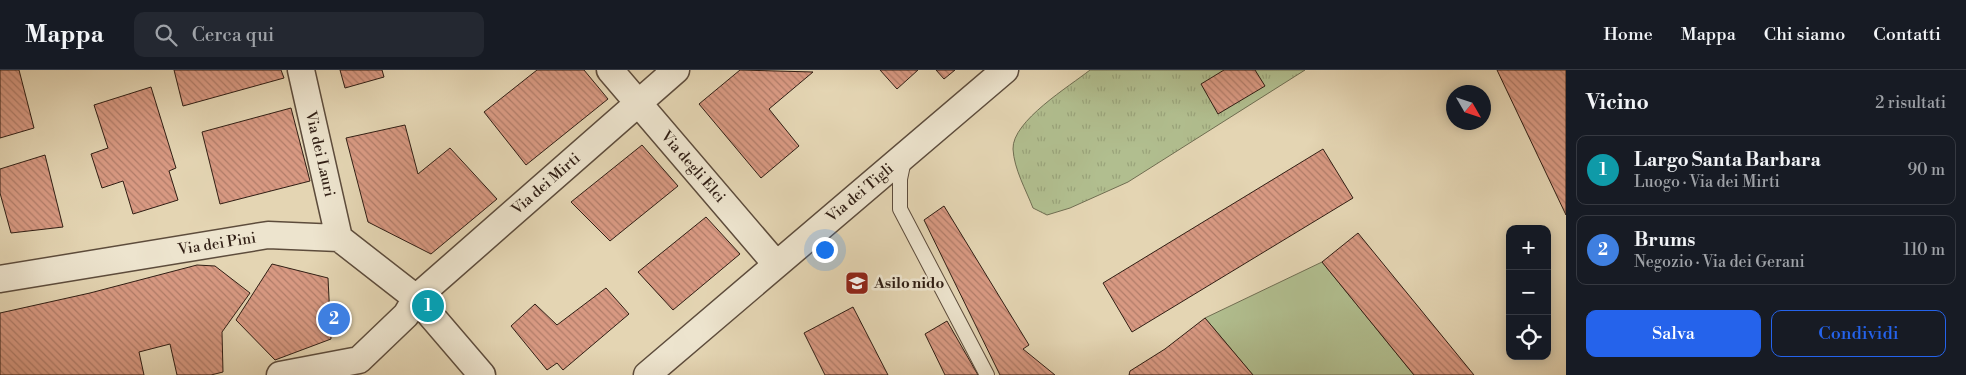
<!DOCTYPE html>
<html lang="it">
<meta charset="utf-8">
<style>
:root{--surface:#171b24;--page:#242831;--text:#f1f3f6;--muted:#9ea1a6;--line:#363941;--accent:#2563eb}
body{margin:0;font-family:"Libre Bodoni",serif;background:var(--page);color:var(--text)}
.controls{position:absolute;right:15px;bottom:15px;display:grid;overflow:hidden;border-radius:10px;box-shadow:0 2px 12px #0003}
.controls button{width:45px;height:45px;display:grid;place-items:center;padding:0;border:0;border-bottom:1px solid var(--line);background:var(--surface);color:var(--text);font:25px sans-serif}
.compass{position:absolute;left:1446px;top:15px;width:45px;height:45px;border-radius:50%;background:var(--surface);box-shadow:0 2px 12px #0003;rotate:129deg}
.you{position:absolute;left:824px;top:179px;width:18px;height:18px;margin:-12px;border:4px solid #fff;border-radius:50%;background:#1a73e8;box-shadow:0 0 0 8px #1a73e833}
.badge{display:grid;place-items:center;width:32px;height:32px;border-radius:50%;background:var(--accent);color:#fff;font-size:16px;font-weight:700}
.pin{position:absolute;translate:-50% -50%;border:2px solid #fff;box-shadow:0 1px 5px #0006}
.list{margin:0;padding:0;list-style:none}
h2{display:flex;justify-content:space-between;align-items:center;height:65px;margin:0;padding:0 20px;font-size:21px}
h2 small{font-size:16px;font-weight:400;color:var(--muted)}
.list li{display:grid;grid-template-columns:32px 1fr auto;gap:15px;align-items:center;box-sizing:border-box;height:70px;margin:0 10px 10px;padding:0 10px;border:1px solid var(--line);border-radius:10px}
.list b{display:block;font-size:19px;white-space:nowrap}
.list p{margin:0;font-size:16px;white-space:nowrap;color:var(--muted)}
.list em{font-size:16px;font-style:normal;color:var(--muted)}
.actions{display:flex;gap:10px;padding:15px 20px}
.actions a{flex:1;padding:11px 0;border:1px solid var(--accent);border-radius:10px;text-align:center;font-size:18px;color:var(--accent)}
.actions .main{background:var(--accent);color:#fff}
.icon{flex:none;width:28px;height:28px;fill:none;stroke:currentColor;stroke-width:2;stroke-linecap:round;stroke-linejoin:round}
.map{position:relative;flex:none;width:1566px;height:305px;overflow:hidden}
header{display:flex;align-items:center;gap:30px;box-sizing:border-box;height:70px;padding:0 25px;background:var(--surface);border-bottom:1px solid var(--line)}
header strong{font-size:24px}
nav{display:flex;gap:28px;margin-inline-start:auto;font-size:18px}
.search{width:350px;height:45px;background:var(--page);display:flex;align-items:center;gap:12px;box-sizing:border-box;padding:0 18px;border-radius:10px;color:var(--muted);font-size:19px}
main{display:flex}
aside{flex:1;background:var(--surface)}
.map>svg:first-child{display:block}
.grass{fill:url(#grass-tufts);stroke:#706e52}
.green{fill:#b1be8f;stroke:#706e52}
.building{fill:url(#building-back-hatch);stroke:#301e14}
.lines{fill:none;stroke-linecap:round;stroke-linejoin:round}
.lane-casing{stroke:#5d4c3c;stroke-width:16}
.street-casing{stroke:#5d4c3c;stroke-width:29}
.lane{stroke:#ede4ce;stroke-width:14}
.street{stroke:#ede4ce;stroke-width:26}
.labels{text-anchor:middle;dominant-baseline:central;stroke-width:5;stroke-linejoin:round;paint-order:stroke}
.street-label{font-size:15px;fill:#301e14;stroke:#ede4ce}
.poi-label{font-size:15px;font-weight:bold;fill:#301e14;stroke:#ede4ce;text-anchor:start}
</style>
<header>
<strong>Mappa</strong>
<div class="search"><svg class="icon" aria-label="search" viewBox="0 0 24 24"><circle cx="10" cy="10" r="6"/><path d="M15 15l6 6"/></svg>Cerca qui</div>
<nav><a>Home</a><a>Mappa</a><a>Chi siamo</a><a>Contatti</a></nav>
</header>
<main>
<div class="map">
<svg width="1566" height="305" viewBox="0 0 1566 305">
<defs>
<pattern id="grass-tufts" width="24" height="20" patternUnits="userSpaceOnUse" patternTransform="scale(1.25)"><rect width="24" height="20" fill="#b1be8f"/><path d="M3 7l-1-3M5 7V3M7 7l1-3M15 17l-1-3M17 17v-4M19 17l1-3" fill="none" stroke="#99a37a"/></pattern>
<pattern id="building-back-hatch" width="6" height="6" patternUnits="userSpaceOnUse" patternTransform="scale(1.25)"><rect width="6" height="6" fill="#d89982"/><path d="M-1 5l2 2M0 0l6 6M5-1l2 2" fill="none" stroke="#b07c69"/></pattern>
</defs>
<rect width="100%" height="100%" fill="#e4d5b3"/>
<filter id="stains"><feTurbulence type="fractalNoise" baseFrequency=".004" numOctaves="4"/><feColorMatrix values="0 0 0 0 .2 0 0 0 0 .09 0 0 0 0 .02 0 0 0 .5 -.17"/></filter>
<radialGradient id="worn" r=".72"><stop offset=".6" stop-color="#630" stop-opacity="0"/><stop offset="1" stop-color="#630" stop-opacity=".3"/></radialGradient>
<path class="grass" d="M1090,0H1305L1128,112L1070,138L1047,145L1033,138C1026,120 1014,99 1013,79C1012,51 1070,16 1090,0Z"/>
<path class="green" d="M1322,192L1414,305H1253L1205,248Z"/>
<path class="building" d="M0,0H19L34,58L0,68Z
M174,0H281L284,8L183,36Z
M340,0H382L384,7L345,18Z
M537,0H584L608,29L526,95L484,42Z
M740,0L813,2L769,39L799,76L761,108L699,34Z
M880,0H918L897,19Z
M936,0H955L944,9Z
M1224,0H1255L1265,16L1218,44L1201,14Z
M1497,0H1566V145Z
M151,17L176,98L169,101L178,130L133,144L123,111L102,118L91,84L108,78L94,35Z
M291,38L310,111L220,134L202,62Z
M405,55L418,104L450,78L497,129L431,184L368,152L346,68Z
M642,75L678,116L610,171L571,132Z
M1323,79L1353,128L1132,262L1103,213Z
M45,85L63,157L11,163L0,123V99Z
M944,136L1029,275L1023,279L1055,305H1000L924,150Z
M706,147L740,184L673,240L638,202Z
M1358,163L1474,305H1414L1322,192Z
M272,194L328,208L331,269L275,290L236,250Z
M197,195L215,196L250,223L222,262L223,302L211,305H177L170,274L139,282L144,305H0V243L90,223Z
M606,218L629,244L563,300L557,293L547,300L511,256L535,234L557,255Z
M853,237L888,305H825L804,263Z
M1205,248L1253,305H1129L1130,301L1165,279Z
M947,251L978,305H945L925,264Z"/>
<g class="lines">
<g class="lane-casing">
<path id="lane" d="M904,90L900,109V139L987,305"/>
</g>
<g class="street-casing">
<path id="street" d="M301,0L339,168
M610,0L776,194
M0,209L268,165L339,168L416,228L482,305
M280,305L359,290L406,245L416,228L676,0
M647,305L1005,0"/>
</g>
<use href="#lane" class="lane"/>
<use href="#street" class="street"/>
</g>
<defs>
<g id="school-square" transform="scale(1.25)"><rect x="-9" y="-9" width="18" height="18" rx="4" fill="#8f2418" stroke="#ede4ce"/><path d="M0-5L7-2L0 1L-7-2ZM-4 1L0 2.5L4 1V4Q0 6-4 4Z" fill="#fff"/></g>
</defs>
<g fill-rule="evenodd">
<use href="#school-square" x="857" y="213"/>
</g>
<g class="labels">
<g class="street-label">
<text transform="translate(320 84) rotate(77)">Via dei Lauri</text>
<text transform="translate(693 97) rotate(49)">Via degli Elci</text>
<text transform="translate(546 114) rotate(-41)">Via dei Mirti</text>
<text transform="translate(860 123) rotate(-40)">Via dei Tigli</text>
<text transform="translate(217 174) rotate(-9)">Via dei Pini</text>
</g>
<g class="poi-label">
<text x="874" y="213">Asilo nido</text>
</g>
</g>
<rect width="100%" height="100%" filter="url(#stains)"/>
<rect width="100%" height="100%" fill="url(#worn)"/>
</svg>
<div class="controls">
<button>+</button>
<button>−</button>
<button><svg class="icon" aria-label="locate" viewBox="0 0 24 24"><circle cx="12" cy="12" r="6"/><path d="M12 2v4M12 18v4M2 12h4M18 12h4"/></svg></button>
</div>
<svg class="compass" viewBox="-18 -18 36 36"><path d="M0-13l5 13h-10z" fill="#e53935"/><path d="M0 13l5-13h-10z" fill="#9ea1a6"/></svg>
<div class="you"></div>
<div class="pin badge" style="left:428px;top:236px;background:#0f9aa8">1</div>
<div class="pin badge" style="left:334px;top:249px;background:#3f7fe0">2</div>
</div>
<aside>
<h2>Vicino<small>2 risultati</small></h2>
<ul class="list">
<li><span class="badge" style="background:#0f9aa8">1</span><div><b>Largo Santa Barbara</b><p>Luogo · Via dei Mirti</p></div><em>90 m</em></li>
<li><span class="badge" style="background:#3f7fe0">2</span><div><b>Brums</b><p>Negozio · Via dei Gerani</p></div><em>110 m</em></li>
</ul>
<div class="actions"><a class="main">Salva</a><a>Condividi</a></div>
</aside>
</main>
